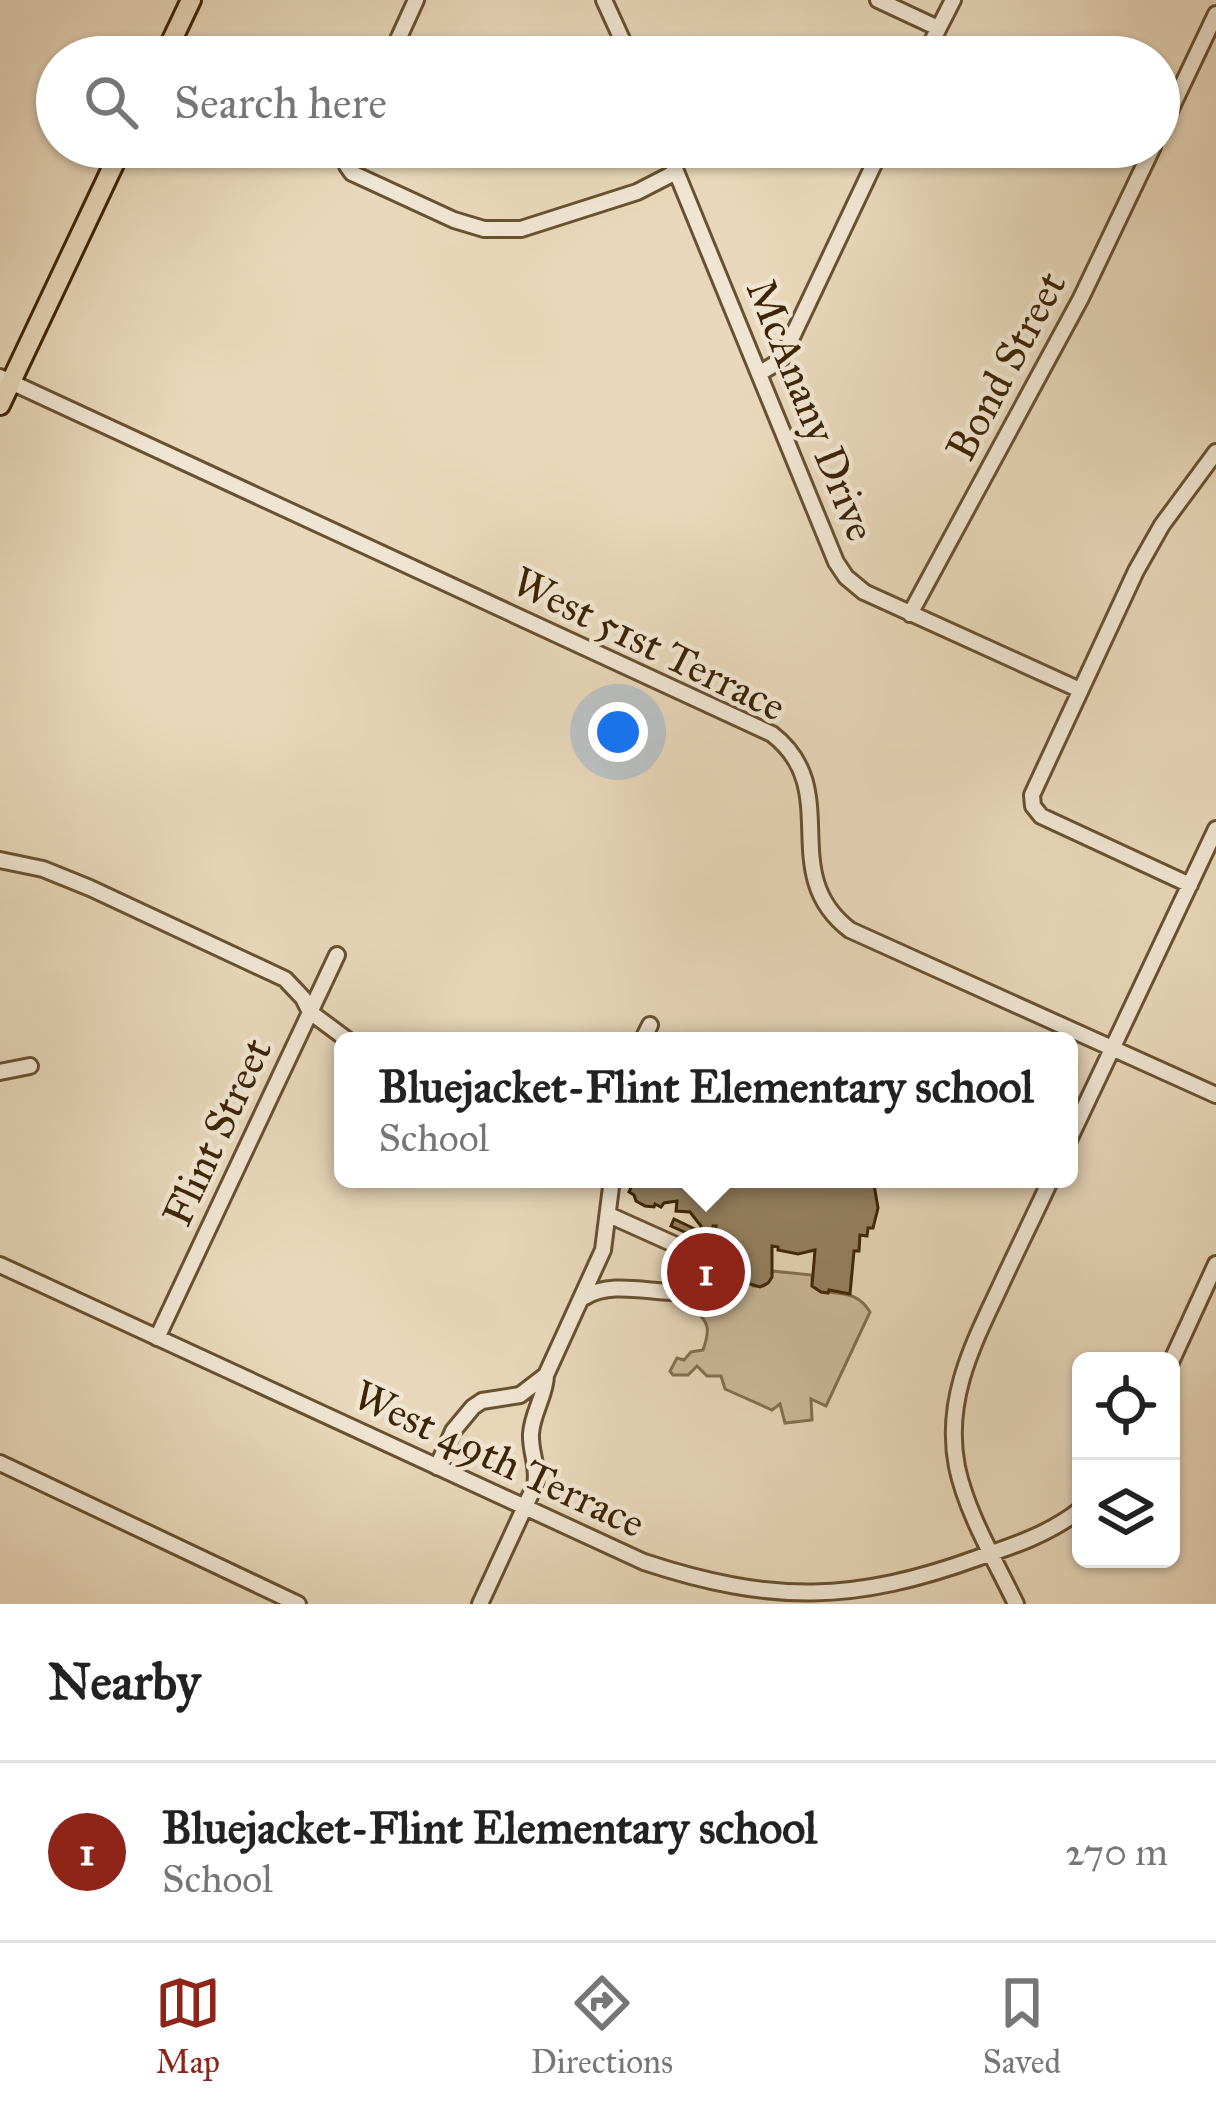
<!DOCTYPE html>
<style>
:root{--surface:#fff;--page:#f6f6f6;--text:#222;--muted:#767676;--line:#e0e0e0;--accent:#8f2418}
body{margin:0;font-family:"IM FELL Great Primer",serif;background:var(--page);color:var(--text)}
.controls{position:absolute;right:36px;bottom:36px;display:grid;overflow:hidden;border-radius:18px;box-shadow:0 3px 9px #0004}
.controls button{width:108px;height:108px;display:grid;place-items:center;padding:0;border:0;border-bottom:3px solid var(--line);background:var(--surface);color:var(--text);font:60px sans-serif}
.you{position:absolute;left:618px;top:732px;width:42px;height:42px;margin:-30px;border:9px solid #fff;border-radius:50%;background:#1a73e8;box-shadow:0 0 0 18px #1a73e833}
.badge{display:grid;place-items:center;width:78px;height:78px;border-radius:50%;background:var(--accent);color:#fff;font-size:39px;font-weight:700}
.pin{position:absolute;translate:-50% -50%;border:6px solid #fff;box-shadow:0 3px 12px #0006}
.popup{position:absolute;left:334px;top:1032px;width:744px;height:156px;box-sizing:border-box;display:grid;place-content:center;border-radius:18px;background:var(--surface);filter:drop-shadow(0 3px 9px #0005);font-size:39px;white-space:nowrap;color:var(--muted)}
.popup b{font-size:45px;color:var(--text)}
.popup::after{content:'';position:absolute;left:50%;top:100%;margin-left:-24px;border:24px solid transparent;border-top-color:var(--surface)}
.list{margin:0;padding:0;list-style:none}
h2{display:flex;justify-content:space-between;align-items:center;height:156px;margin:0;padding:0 48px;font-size:51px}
h2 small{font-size:39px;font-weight:400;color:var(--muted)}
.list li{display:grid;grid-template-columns:78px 1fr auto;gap:36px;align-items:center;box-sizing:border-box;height:180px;padding:0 48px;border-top:3px solid var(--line)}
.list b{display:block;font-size:45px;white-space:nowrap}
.list p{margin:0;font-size:39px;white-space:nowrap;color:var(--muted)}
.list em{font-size:39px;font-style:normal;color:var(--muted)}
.icon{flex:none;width:66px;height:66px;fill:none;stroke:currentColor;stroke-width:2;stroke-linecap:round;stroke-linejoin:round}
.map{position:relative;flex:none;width:1216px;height:1604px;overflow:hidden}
.search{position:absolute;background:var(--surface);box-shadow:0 3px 9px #0004;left:36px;right:36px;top:36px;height:132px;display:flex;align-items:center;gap:30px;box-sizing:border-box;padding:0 42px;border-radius:66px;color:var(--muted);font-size:45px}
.sheet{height:336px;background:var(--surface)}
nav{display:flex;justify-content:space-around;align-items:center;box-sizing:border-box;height:168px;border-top:3px solid var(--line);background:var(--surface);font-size:33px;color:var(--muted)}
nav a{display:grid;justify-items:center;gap:6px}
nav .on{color:var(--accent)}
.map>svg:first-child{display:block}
.green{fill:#cbb99b;stroke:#846e4e;stroke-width:3}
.building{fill:#968162;stroke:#3e2402;stroke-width:3}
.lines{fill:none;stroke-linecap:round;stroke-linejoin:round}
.minor-casing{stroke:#685130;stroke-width:20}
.major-casing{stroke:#3e2402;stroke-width:24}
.minor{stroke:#f0e5d2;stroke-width:14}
.major{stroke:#e8d7ba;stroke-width:18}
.labels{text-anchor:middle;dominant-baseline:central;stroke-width:9;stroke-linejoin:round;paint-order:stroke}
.street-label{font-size:42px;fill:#3e2402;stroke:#f0e5d2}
</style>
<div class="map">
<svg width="1216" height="1604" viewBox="0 0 1216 1604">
<rect width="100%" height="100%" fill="#e8d7ba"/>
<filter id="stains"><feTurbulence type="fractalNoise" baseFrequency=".00167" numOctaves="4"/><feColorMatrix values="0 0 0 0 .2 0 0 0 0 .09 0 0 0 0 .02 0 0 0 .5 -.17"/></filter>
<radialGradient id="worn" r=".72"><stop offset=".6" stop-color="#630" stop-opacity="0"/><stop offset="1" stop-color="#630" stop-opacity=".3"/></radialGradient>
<path class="green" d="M772,1271L812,1275V1285C830,1300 853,1284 870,1312L826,1406L811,1399L812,1420L785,1423L780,1404L772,1410L725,1389L721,1376H707L697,1366L688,1375H673L670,1371L677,1358L684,1360L691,1352L703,1350C710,1330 710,1322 693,1309L701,1297L718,1307H732L740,1297L742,1285L752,1283L753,1286H764L770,1280Z"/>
<path class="building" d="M635,1179H873L878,1208L873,1228H868L867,1236L860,1235L859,1251H854L850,1294L829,1290L828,1293L821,1292L812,1286L815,1250L798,1254L778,1250V1247L772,1246V1277L768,1283L760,1287L747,1283L746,1286L731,1284L733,1260H727L728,1244L715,1243L716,1226H713L707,1242L671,1226L674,1219L699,1231L701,1226L690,1212L676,1211L677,1201L664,1203L661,1207L655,1204L654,1207L645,1206L636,1201L634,1195L629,1192Z"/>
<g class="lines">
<g class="minor-casing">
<path id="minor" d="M604,0L630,57
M878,0L938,28
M390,57L416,0
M924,57L953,0
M1159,134L1216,14
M350,147L347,166L352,173L454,220L484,229H521L637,192L676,172
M666,147L836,562L846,577L864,592L1080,690
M760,373L780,361L785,352L882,147
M0,377L772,734C845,790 775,873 850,930L1216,1095
M910,614L1081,298L1153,147
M0,860L43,869L90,888L285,979L303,998L310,1012L349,1041
M1190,885L1041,816L1033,806L1032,795L1136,571L1162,525L1216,452
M642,1041L650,1025
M0,1072L30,1066
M1069,1140L1216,829
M0,1265L644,1562C772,1604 854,1603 980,1557C1016,1545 1051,1533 1081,1509
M585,1297C608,1282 644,1291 671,1292L681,1291C692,1274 695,1259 678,1246L609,1215
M157,1338L337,955
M1171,1362L1216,1264
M0,1463L298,1604
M437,1467L453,1431L473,1407L482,1401L520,1395L546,1375
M480,1604L535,1485C539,1467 530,1452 531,1434C532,1413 546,1395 546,1375L603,1250L612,1179
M1016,1604C995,1560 967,1514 957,1467C944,1401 972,1346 999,1289C1016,1252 1034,1216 1051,1179"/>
</g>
<g class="major-casing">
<path id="major" d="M164,57L191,0
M0,405L122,147"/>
</g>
<use href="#minor" class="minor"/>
<use href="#major" class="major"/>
</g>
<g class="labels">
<g class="street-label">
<text transform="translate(1006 366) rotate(-62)">Bond Street</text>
<text transform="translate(811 410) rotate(68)">McAnany Drive</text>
<text transform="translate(649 644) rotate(26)">West 51st Terrace</text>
<text transform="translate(217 1132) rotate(-65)">Flint Street</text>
<text transform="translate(499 1459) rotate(25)">West 49th Terrace</text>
</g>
</g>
<rect width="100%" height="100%" filter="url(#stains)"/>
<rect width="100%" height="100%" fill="url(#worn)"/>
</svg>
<div class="controls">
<button><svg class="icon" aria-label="locate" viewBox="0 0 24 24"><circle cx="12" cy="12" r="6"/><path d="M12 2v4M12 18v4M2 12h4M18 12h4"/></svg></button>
<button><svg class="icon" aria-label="layers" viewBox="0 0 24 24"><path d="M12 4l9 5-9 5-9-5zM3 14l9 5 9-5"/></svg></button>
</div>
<div class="you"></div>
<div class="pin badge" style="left:706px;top:1272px">1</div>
<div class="popup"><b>Bluejacket-Flint Elementary school</b>School</div>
<div class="search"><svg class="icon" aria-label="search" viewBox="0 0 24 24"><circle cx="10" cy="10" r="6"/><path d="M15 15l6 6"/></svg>Search here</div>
</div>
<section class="sheet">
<h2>Nearby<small></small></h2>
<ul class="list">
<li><span class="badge">1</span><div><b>Bluejacket-Flint Elementary school</b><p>School</p></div><em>270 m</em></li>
</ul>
</section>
<nav>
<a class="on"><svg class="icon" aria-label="map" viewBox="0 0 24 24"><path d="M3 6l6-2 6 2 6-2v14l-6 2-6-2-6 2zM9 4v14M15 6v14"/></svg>Map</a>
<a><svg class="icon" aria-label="directions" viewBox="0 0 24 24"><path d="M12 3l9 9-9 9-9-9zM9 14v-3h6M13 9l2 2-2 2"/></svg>Directions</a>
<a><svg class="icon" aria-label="saved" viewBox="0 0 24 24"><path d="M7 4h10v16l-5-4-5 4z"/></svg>Saved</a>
</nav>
